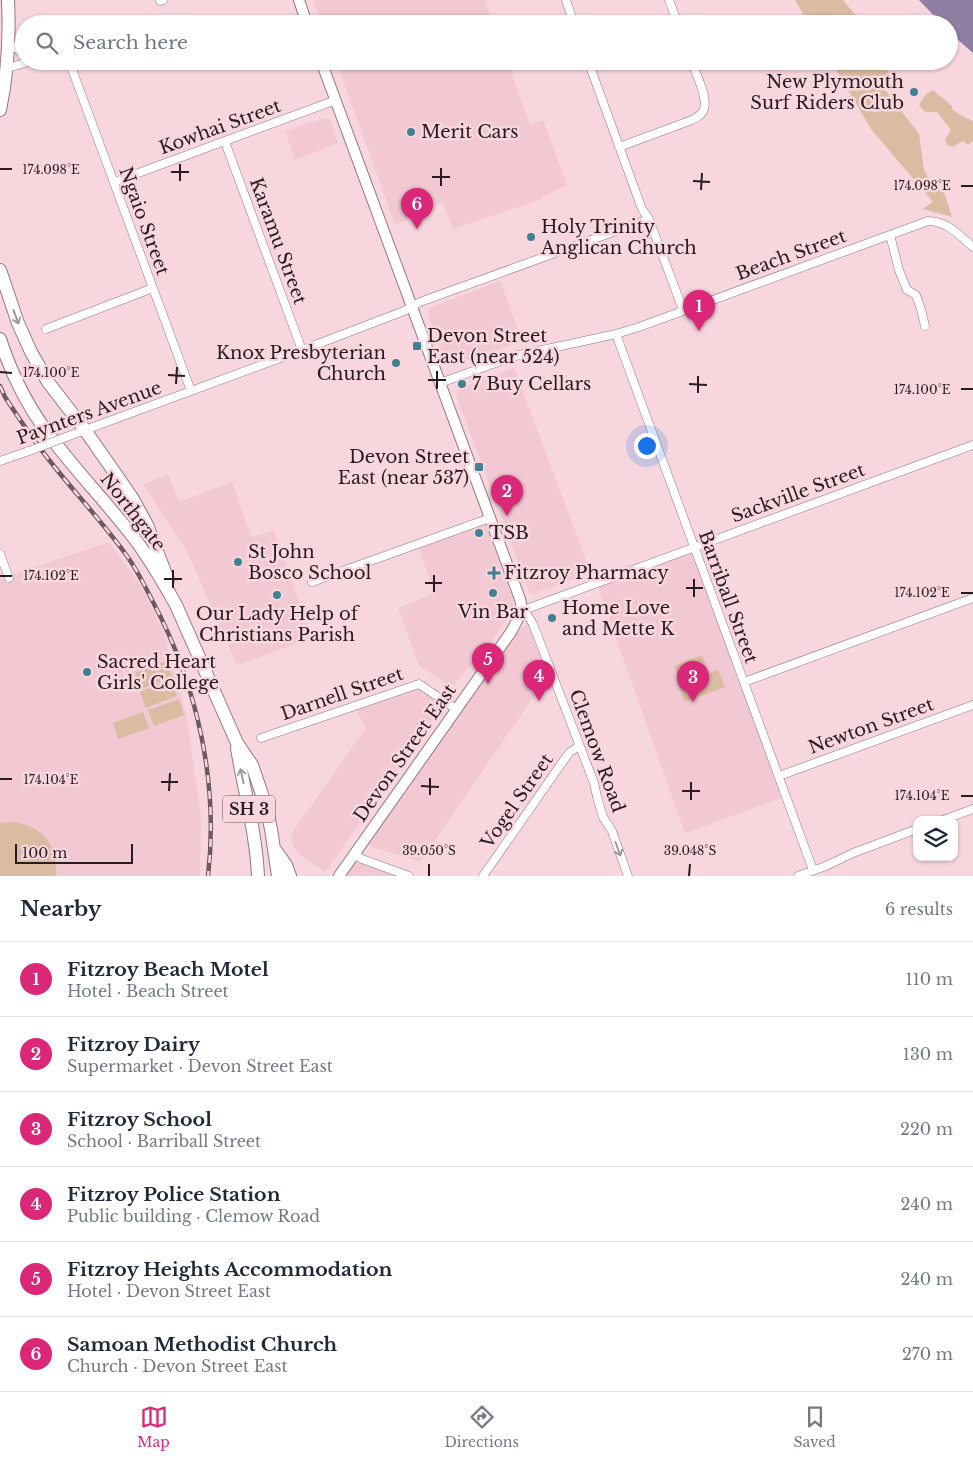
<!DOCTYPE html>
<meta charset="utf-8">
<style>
:root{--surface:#fff;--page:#f2f2f3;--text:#1f2937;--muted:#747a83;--line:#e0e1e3;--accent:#db2777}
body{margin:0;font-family:"Libre Baskerville",serif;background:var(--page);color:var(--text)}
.controls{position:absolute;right:15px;bottom:15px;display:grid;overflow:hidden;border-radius:10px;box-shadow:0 1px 4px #0004}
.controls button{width:45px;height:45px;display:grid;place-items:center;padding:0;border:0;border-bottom:1px solid var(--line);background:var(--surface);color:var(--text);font:25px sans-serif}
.scale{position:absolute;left:15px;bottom:12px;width:118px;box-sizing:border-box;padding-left:5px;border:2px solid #281c1f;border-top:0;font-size:14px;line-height:18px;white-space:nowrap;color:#281c1f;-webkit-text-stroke:4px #f8d6dd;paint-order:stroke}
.you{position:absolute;left:646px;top:445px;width:18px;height:18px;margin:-12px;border:4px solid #fff;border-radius:50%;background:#1a73e8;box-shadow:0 0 0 8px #1a73e833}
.badge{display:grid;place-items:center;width:32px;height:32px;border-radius:50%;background:var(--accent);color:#fff;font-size:16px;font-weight:700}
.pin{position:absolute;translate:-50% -41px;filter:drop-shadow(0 1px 2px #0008)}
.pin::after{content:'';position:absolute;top:26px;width:18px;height:15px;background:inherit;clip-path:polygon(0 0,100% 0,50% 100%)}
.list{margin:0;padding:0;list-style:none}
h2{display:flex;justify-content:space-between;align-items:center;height:65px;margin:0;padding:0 20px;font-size:21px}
h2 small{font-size:16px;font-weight:400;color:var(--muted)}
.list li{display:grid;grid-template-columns:32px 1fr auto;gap:15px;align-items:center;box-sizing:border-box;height:75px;padding:0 20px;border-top:1px solid var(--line)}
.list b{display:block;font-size:19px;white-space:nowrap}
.list p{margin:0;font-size:16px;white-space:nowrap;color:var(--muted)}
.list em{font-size:16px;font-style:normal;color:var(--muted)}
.icon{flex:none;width:28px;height:28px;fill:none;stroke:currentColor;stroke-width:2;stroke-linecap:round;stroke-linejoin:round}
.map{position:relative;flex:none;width:973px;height:876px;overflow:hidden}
.search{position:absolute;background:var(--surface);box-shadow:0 1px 4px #0004;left:15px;right:15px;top:15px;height:55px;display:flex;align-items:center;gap:12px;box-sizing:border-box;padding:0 18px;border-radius:28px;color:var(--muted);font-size:19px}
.sheet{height:515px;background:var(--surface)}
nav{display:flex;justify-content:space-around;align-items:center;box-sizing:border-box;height:70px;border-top:1px solid var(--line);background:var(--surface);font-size:14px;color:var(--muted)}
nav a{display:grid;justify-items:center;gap:2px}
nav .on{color:var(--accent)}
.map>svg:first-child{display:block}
.built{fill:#f2c8d2}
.green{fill:#dbbca3}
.water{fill:#8f7fa3}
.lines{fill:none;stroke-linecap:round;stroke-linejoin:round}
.minor-casing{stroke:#95767e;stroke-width:9}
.major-casing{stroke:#95767e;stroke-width:12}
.highway-casing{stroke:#95767e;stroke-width:14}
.minor{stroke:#fff;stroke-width:8}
.major{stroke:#fff;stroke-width:10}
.highway{stroke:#fff;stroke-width:12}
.rail-casing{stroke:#6d595e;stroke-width:4.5}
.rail{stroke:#f8d6dd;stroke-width:2.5;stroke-dasharray:8;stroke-linecap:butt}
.minor-bridge-casing{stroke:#95767e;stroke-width:9;stroke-linecap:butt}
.minor-bridge{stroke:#fff;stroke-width:8}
.oneway{stroke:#9e999a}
.ticks{fill:none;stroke:#281c1f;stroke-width:2}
.poi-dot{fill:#3f8193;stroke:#f8d6dd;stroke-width:2}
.labels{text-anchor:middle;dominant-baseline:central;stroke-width:5;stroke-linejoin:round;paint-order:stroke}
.shield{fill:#f8d6dd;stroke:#665458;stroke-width:1}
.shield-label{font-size:16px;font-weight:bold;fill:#281c1f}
.poi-label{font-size:18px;fill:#281c1f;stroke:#f8d6dd;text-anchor:start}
.street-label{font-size:18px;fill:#281c1f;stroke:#f8d6dd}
.ticks-label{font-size:12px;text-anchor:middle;fill:#281c1f;stroke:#f8d6dd;stroke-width:5;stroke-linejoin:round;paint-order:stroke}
</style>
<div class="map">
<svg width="973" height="876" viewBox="0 0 973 876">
<rect width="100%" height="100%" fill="#f8d6dd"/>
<path class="built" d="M313,0H485L493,24H322Z
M336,61H507L530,125L543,120L567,185L542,197V199L453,229L443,203L437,205L432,211L395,224Z
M324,118L330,120L338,143L295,160L285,131Z
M500,281L522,341L452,366L447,364L428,314L429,308Z
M514,368L591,573L533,594L529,591L456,395L459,388Z
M168,475L179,502L232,482L251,537L274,531L312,638L237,665L187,551L143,484Z
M483,518L513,598V605L512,611L493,639L454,685L447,684L419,666L398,608L435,593L417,544Z
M109,542L141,586L163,630L186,714L201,816L200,876H0V579Z
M694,549L781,798L685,833L597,584Z
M529,624L547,677L420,862L370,846L367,839L521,628Z
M420,685L445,703L325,872L299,854L293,846L291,837L294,830L366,728L356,710Z
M355,859L404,876H344Z"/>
<path class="green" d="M795,0H843L863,24H809Z
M831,61H880L889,72V81L885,84L881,79L879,82L919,134L924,170L934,188L944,192L952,217L923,209L933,202L871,129Z
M933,90L952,106V109L960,115L973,121V141L968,145L963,141L952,147L947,145L945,140L951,130L937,112H925L919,105L926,94Z
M702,655L708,672L681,682L674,666Z
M166,661L172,677L141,689L135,673Z
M718,670L725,687L685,702L678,684Z
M171,680L177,696L146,708L140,692Z
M179,699L184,715L154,726L148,710Z
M143,712L149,728L118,739L113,723Z
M11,822C42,824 59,846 56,876H0V823Z"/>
<path class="water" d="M919,0H973V53L949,32V24H942Z"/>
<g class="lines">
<g class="minor-casing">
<path id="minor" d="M566,0L574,24
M669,0L678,24
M160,1L163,0
M9,43L24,54
M69,61L191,391
M588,61L642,209L649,219L683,310
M8,68L31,61
M225,142L302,350
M619,147L692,120C697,117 702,115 704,109C708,98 696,73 691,61
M114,182L336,100
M890,235L899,270L907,290L916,295L921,309L925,326
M46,329L153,288
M616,334L813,870
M440,383L515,356L616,334L639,327L928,221C947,221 959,235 973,247
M66,437L302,350L404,311L420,302L649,219
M0,461L29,451
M0,554L9,578
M312,582L490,518
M521,611L973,445
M521,611L528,616L533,624L594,783L597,797L603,817L612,831L628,876
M744,682L973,598
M261,738L419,684L456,709
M779,776L973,705
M943,820L973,809
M354,854L362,859L409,876
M483,876L566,757L570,752L579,746
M798,876L826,866L853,853L917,829"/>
</g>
<g class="major-casing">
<path id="major" d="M299,0L307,24
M321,61L520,599C524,612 517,620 511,632L339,876"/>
</g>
<g class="highway-casing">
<path id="highway" d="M0,110C8,72 10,39 8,0
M0,270L18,323L31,352L48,382L85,430L133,499L147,525L168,580
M0,339C10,370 25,401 44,428C73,469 110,505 140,546C153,565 165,585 176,605L237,743L252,765L266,806L271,829L278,876
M237,748C244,791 256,832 258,876
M276,851L286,865L290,876"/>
</g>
<use href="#minor" class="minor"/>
<use href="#major" class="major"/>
<use href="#highway" class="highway"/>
<g class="rail-casing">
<path id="rail" d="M0,386L5,397C18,417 31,437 46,456C72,490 102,521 127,556C137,570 145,586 153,602C197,685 219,782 208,876"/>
</g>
<use href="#rail" class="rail"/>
<g class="minor-bridge-casing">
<path id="minor-bridge" d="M29,451L66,437"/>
</g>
<use href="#minor-bridge" class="minor-bridge"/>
</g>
<defs><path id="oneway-shaft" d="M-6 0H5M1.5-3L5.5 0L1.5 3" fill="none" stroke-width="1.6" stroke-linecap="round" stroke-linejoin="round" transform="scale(1.25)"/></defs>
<g class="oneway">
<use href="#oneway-shaft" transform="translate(16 317) rotate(70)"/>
<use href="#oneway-shaft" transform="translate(242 776) rotate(-102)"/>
<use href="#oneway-shaft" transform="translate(618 849) rotate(70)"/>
</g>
<path class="ticks" d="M0,169H12M171,172H189M432,177H450M180,181V164M693,181L710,182M441,186V168M961,186H973M701,190L702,173M0,372L12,373M168,375L185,376M428,380H446M176,384L177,367M689,384L707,385M437,389V371M961,389H973M698,393V376M0,576H12M164,579H182M425,583H442M173,588V570M686,588H703M434,592V575M961,593H973M694,597V579M0,779H12M161,782H178M421,786L439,787M169,791L170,773M682,791H700M430,795V778M961,796H973M691,800V782M429,876V864M689,876L690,864"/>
<g class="poi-dot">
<circle cx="914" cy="92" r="5"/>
<circle cx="411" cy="132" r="5"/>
<circle cx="531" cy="237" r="5"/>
<rect x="412" y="341" width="10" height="10" rx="2.5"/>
<circle cx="396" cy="363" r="5"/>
<circle cx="462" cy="384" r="5"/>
<rect x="474" y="462" width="10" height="10" rx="2.5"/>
<circle cx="479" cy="533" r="5"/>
<circle cx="238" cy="562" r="5"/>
<path d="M491.5 565.5h5v5h5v5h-5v5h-5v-5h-5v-5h5z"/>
<circle cx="493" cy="593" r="5"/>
<circle cx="277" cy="595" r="5"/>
<circle cx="552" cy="618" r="5"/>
<circle cx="87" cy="672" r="5"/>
</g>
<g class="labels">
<rect class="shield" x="223" y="795.5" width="52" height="27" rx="4"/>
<g class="shield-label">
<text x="249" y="809">SH 3</text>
</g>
<g class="poi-label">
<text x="904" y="82" text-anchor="end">New Plymouth<tspan x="904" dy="21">Surf Riders Club</tspan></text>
<text x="421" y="132">Merit Cars</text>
<text x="541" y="227">Holy Trinity<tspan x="541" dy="21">Anglican Church</tspan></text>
<text x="427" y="336">Devon Street<tspan x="427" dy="21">East (near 524)</tspan></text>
<text x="386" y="353" text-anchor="end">Knox Presbyterian<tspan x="386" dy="21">Church</tspan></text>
<text x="472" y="384">7 Buy Cellars</text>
<text x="469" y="457" text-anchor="end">Devon Street<tspan x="469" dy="21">East (near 537)</tspan></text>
<text x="489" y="533">TSB</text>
<text x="248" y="552">St John<tspan x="248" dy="21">Bosco School</tspan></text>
<text x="504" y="573">Fitzroy Pharmacy</text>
<text x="562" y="608">Home Love<tspan x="562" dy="21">and Mette K</tspan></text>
<text x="493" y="612" text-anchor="middle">Vin Bar</text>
<text x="277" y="614" text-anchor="middle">Our Lady Help of<tspan x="277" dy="21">Christians Parish</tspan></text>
<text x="97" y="662">Sacred Heart<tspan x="97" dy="21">Girls' College</tspan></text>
</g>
<g class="street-label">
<text transform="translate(220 127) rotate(-20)">Kowhai Street</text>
<text transform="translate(144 221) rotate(70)">Ngaio Street</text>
<text transform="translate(278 241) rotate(70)">Karamu Street</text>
<text transform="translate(791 255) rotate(-20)">Beach Street</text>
<text transform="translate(89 413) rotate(-20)">Paynters Avenue</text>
<text transform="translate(798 493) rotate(-20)">Sackville Street</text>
<text transform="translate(133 512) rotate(52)">Northgate</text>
<text transform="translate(728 597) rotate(70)">Barriball Street</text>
<text transform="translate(342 694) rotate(-19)">Darnell Street</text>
<text transform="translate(871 726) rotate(-20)">Newton Street</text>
<text transform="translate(597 751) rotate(70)">Clemow Road</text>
<text transform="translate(405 753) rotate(-55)">Devon Street East</text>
<text transform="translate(517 801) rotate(-55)">Vogel Street</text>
</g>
</g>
<g class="ticks-label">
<text x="51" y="174">174.098°E</text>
<text x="922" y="190">174.098°E</text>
<text x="51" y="377">174.100°E</text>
<text x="922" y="394">174.100°E</text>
<text x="51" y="580">174.102°E</text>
<text x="922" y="597">174.102°E</text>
<text x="51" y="784">174.104°E</text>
<text x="922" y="800">174.104°E</text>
<text x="429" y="855">39.050°S</text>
<text x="690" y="855">39.048°S</text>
</g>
</svg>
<div class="controls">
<button><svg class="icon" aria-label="layers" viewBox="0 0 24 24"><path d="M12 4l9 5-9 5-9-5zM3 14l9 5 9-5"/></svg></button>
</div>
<div class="scale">100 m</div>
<div class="you"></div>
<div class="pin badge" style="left:699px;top:331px">1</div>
<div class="pin badge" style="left:507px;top:516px">2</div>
<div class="pin badge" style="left:693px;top:702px">3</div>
<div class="pin badge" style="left:539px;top:701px">4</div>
<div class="pin badge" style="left:488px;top:684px">5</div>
<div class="pin badge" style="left:417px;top:229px">6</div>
<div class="search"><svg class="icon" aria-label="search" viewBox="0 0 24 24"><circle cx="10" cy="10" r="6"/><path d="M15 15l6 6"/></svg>Search here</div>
</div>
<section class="sheet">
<h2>Nearby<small>6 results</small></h2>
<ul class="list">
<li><span class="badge">1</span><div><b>Fitzroy Beach Motel</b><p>Hotel · Beach Street</p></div><em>110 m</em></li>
<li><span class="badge">2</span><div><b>Fitzroy Dairy</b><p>Supermarket · Devon Street East</p></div><em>130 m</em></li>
<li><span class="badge">3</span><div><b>Fitzroy School</b><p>School · Barriball Street</p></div><em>220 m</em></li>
<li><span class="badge">4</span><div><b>Fitzroy Police Station</b><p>Public building · Clemow Road</p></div><em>240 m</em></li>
<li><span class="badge">5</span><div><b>Fitzroy Heights Accommodation</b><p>Hotel · Devon Street East</p></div><em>240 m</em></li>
<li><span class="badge">6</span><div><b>Samoan Methodist Church</b><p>Church · Devon Street East</p></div><em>270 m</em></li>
</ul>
</section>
<nav>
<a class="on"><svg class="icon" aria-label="map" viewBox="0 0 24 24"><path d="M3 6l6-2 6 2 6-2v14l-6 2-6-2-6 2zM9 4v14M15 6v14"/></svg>Map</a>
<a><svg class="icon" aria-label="directions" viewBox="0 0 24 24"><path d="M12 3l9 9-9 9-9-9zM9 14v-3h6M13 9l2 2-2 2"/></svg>Directions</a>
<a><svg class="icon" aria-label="saved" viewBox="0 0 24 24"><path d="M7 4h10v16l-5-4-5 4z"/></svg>Saved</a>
</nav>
